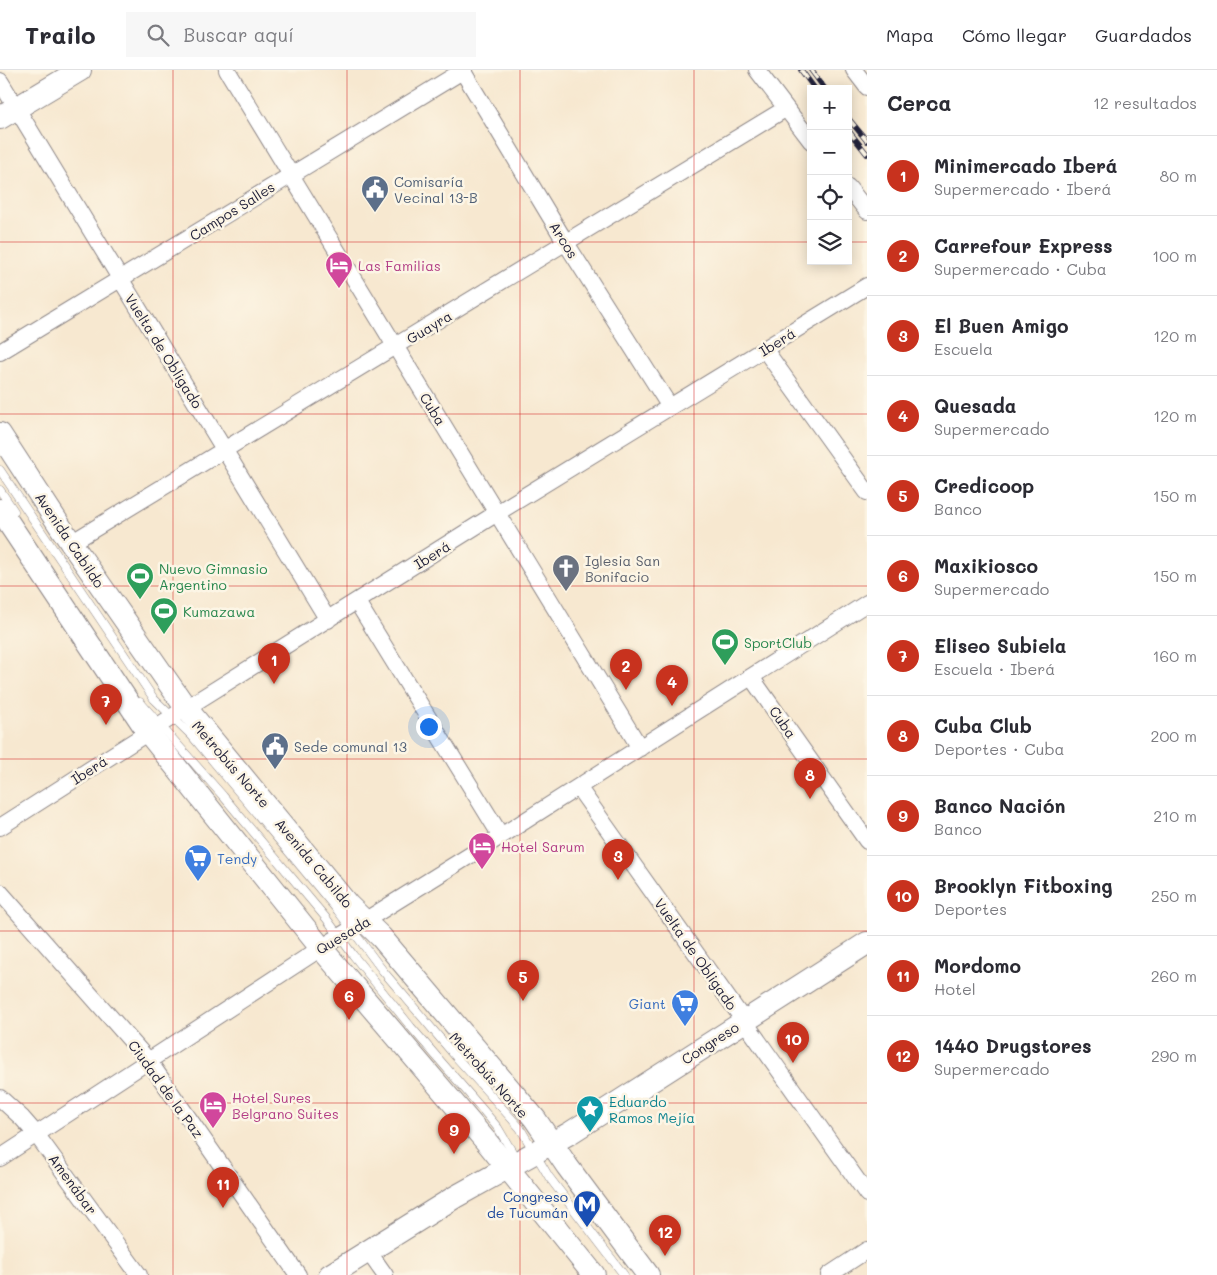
<!DOCTYPE html>
<html lang="es">
<meta charset="utf-8">
<style>
:root{--surface:#fff;--page:#f7f7f7;--text:#2b2b33;--muted:#7c7c81;--line:#e1e1e2;--accent:#c8321e}
body{margin:0;font-family:Mali,sans-serif;background:var(--page);color:var(--text)}
.controls{position:absolute;right:15px;top:15px;display:grid;overflow:hidden;border-radius:0px;box-shadow:0 2px 12px #0003}
.controls button{width:45px;height:45px;display:grid;place-items:center;padding:0;border:0;border-bottom:1px solid var(--line);background:var(--surface);color:var(--text);font:25px sans-serif}
.you{position:absolute;left:428px;top:656px;width:18px;height:18px;margin:-12px;border:4px solid #fff;border-radius:50%;background:#1a73e8;box-shadow:0 0 0 8px #1a73e833}
.badge{display:grid;place-items:center;width:32px;height:32px;border-radius:50%;background:var(--accent);color:#fff;font-size:16px;font-weight:700}
.pin{position:absolute;translate:-50% -41px;filter:drop-shadow(0 1px 2px #0008)}
.pin::after{content:'';position:absolute;top:26px;width:18px;height:15px;background:inherit;clip-path:polygon(0 0,100% 0,50% 100%)}
.list{margin:0;padding:0;list-style:none}
h2{display:flex;justify-content:space-between;align-items:center;height:65px;margin:0;padding:0 20px;font-size:21px}
h2 small{font-size:16px;font-weight:400;color:var(--muted)}
.list li{display:grid;grid-template-columns:32px 1fr auto;gap:15px;align-items:center;box-sizing:border-box;height:80px;padding:0 20px;border-top:1px solid var(--line)}
.list b{display:block;font-size:19px;white-space:nowrap}
.list p{margin:0;font-size:16px;white-space:nowrap;color:var(--muted)}
.list em{font-size:16px;font-style:normal;color:var(--muted)}
.icon{flex:none;width:28px;height:28px;fill:none;stroke:currentColor;stroke-width:2;stroke-linecap:round;stroke-linejoin:round}
.map{position:relative;flex:none;width:867px;height:1205px;overflow:hidden}
header{display:flex;align-items:center;gap:30px;box-sizing:border-box;height:70px;padding:0 25px;background:var(--surface);border-bottom:1px solid var(--line)}
header strong{font-size:24px}
nav{display:flex;gap:28px;margin-inline-start:auto;font-size:18px}
.search{width:350px;height:45px;background:var(--page);display:flex;align-items:center;gap:12px;box-sizing:border-box;padding:0 18px;border-radius:0px;color:var(--muted);font-size:19px}
main{display:flex}
aside{flex:1;background:var(--surface)}
.map>svg:first-child{display:block}
.lines{fill:none;stroke-linecap:round;stroke-linejoin:round}
.lane-casing{stroke:#8c8586;stroke-width:9}
.street-casing{stroke:#8c8586;stroke-width:18}
.secondary-casing{stroke:#8c8586;stroke-width:24}
.lane{stroke:#fff;stroke-width:8}
.street{stroke:#fff;stroke-width:16}
.secondary{stroke:#fff;stroke-width:22}
.rail-casing{stroke:#22223b;stroke-width:5.5}
.rail{stroke:#fcf5e5;stroke-width:4;stroke-dasharray:11;stroke-linecap:butt}
.grid{fill:none;stroke:#d62828;stroke-width:1;stroke-opacity:0.55}
.labels{text-anchor:middle;dominant-baseline:central;stroke-width:5;stroke-linejoin:round;paint-order:stroke}
.service-label{font-size:14px;fill:#4e5e75;stroke:#fcf5e5;text-anchor:start}
.street-label{font-size:14px;fill:#22223b;stroke:#fcf5e5}
.hotel-label{font-size:14px;fill:#b23c85;stroke:#fcf5e5;text-anchor:start}
.worship-label{font-size:14px;fill:#5b616d;stroke:#fcf5e5;text-anchor:start}
.leisure-label{font-size:14px;fill:#27864d;stroke:#fcf5e5;text-anchor:start}
.shop-label{font-size:14px;fill:#366cbe;stroke:#fcf5e5;text-anchor:start}
.culture-label{font-size:14px;fill:#0d838f;stroke:#fcf5e5;text-anchor:start}
.transit-label{font-size:14px;fill:#164399;stroke:#fcf5e5;text-anchor:end}
</style>
<header>
<strong>Trailo</strong>
<div class="search"><svg class="icon" aria-label="search" viewBox="0 0 24 24"><circle cx="10" cy="10" r="6"/><path d="M15 15l6 6"/></svg>Buscar aquí</div>
<nav><a>Mapa</a><a>Cómo llegar</a><a>Guardados</a></nav>
</header>
<main>
<div class="map">
<svg width="867" height="1205" viewBox="0 0 867 1205">
<rect width="100%" height="100%" fill="#fcf5e5"/>
<filter id="ink" filterUnits="userSpaceOnUse"><feTurbulence type="fractalNoise" baseFrequency=".02" numOctaves="2"/><feDisplacementMap in="SourceGraphic" scale="10" xChannelSelector="R" yChannelSelector="G"/><feConvolveMatrix kernelMatrix="1 2 1 2 8 2 1 2 1" color-interpolation-filters="sRGB"/></filter>
<filter id="wash" filterUnits="userSpaceOnUse"><feTurbulence type="fractalNoise" baseFrequency=".0096" numOctaves="4" result="noise"/><feDisplacementMap in="SourceGraphic" scale="20" xChannelSelector="R" yChannelSelector="G"/><feGaussianBlur stdDeviation="1.12" result="paint"/><feColorMatrix in="noise" values="0 0 0 0 0 0 0 0 0 0 0 0 0 0 0 0 0 1.4 0 .05"/><feComposite in="paint" operator="in"/></filter>
<g filter="url(#wash)">
<rect width="100%" height="100%" fill="#f7e8d0"/>
</g>
<g filter="url(#ink)">
<g class="lines">
<g class="lane-casing">
<path id="lane" d="M0,400L154,629L192,666L338,841L383,901L456,987L520,1058L549,1107L624,1205
M0,420L14,441
M140,632L223,726L326,848L353,885L411,957L483,1040L498,1058L517,1090"/>
</g>
<g class="street-casing">
<path id="street" d="M227,0L640,678
M462,0L566,173L670,337
M757,0L811,71
M854,0L867,17
M0,11L328,550
M848,117L867,141
M765,280L867,422
M0,282L464,0
M71,473L785,39
M357,532L501,766
M751,607L867,771
M578,717L867,1124
M0,757L186,638L497,443L867,216
M0,822L148,990L298,1205
M0,1028L22,1048L36,1064L139,1205
M0,1088L321,878L501,766L867,533
M368,1181L385,1205
M829,1205L867,1180"/>
</g>
<g class="secondary-casing">
<path id="secondary" d="M0,48L80,0
M0,364L71,473L186,638L348,835L381,867L535,1049L567,1096L648,1205
M0,440L148,662L321,878L490,1076L594,1205
M330,1205L455,1127L570,1063L867,873"/>
</g>
<use href="#lane" class="lane"/>
<use href="#street" class="street"/>
<use href="#secondary" class="secondary"/>
<g class="rail-casing">
<path id="rail" d="M801,0L815,19
M811,0L825,19
M848,48L867,71
M848,60L867,84"/>
</g>
<use href="#rail" class="rail"/>
</g>
</g>
<path class="grid" d="M173,0V1205M347,0V1205M520,0V1205M694,0V1205M0,172H811M848,172H867M0,344H867M0,516H867M0,689H867M0,861H867M0,1033H867"/>
<defs>
<g id="civic-pin" transform="scale(1.4375)"><path d="M0 17L-7.5 6A9.5 9.5 0 1 1 7.5 6Z" fill="#5c6f8a" stroke="#fcf5e5"/><path d="M-.6-6.5H3V-4.5H.6V-3L4-1V1h2V6H-6V1h2V-1L-.6-3ZM-1.2 2.5V6h2.4V2.5Z" fill="#fff"/></g>
<g id="hotel-pin" transform="scale(1.4375)"><path d="M0 17L-7.5 6A9.5 9.5 0 1 1 7.5 6Z" fill="#d1479c" stroke="#fcf5e5"/><path d="M-6-4.5h1.5V1H6V5H4.5V3h-9V5H-6ZM-4 0a1.8 1.8 0 1 1 3.6 0ZM.5 0V-2.5h3Q6-2.5 6 0Z" fill="#fff"/></g>
<g id="church-pin" transform="scale(1.4375)"><path d="M0 17L-7.5 6A9.5 9.5 0 1 1 7.5 6Z" fill="#6b7280" stroke="#fcf5e5"/><path d="M-1.2-6h2.4v3.5h3.3v2.4h-3.3V6h-2.4V-.1h-3.3v-2.4h3.3Z" fill="#fff"/></g>
<g id="stadium-pin" transform="scale(1.4375)"><path d="M0 17L-7.5 6A9.5 9.5 0 1 1 7.5 6Z" fill="#2e9e5b" stroke="#fcf5e5"/><path d="M0-5a6.5 5 0 1 0 0 10a6.5 5 0 1 0 0-10ZM-3.5-1.8h7v3.6h-7Z" fill="#fff"/></g>
<g id="supermarket-pin" transform="scale(1.4375)"><path d="M0 17L-7.5 6A9.5 9.5 0 1 1 7.5 6Z" fill="#3f7fe0" stroke="#fcf5e5"/><path d="M-6-5.5h2.5l.6 2H6L4.5 2H-2.5L-4.4-4H-6ZM-1.5 3.2a1.3 1.3 0 1 0 .1 0ZM3 3.2a1.3 1.3 0 1 0 .1 0Z" fill="#fff"/></g>
<g id="sight-pin" transform="scale(1.4375)"><path d="M0 17L-7.5 6A9.5 9.5 0 1 1 7.5 6Z" fill="#0f9aa8" stroke="#fcf5e5"/><path d="M0-6L1.8-2.2L6-1.7L2.9 1.2L3.7 5.4L0 3.3L-3.7 5.4L-2.9 1.2L-6-1.7L-1.8-2.2Z" fill="#fff"/></g>
<g id="metro-pin" transform="scale(1.4375)"><path d="M0 17L-7.5 6A9.5 9.5 0 1 1 7.5 6Z" fill="#1a4fb4" stroke="#fcf5e5"/><path d="M-5.5 5V-5H-3L0 0L3-5H5.5V5H3V-.5L0 4L-3-.5V5Z" fill="#fff"/></g>
</defs>
<g fill-rule="evenodd">
<use href="#civic-pin" x="375" y="119"/>
<use href="#hotel-pin" x="339" y="195"/>
<use href="#church-pin" x="566" y="498"/>
<use href="#stadium-pin" x="140" y="506"/>
<use href="#stadium-pin" x="164" y="541"/>
<use href="#stadium-pin" x="725" y="572"/>
<use href="#civic-pin" x="275" y="676"/>
<use href="#hotel-pin" x="482" y="776"/>
<use href="#supermarket-pin" x="198" y="788"/>
<use href="#supermarket-pin" x="685" y="933"/>
<use href="#hotel-pin" x="213" y="1035"/>
<use href="#sight-pin" x="590" y="1039"/>
<use href="#metro-pin" x="587" y="1134"/>
</g>
<g class="labels">
<g class="service-label">
<text x="394" y="111">Comisaría<tspan x="394" dy="16">Vecinal 13-B</tspan></text>
<text x="294" y="676">Sede comunal 13</text>
</g>
<g class="street-label">
<text transform="translate(232 141) rotate(-32)">Campos Salles</text>
<text transform="translate(564 170) rotate(58)">Arcos</text>
<text transform="translate(429 257) rotate(-31)">Guayra</text>
<text transform="translate(777 272) rotate(-32)">Iberá</text>
<text transform="translate(164 281) rotate(58)">Vuelta de Obligado</text>
<text transform="translate(433 339) rotate(58)">Cuba</text>
<text transform="translate(70 470) rotate(56)">Avenida Cabildo</text>
<text transform="translate(432 485) rotate(-32)">Iberá</text>
<text transform="translate(783 652) rotate(55)">Cuba</text>
<text transform="translate(231 694) rotate(49)">Metrobús Norte</text>
<text transform="translate(89 700) rotate(-33)">Iberá</text>
<text transform="translate(314 793) rotate(50)">Avenida Cabildo</text>
<text transform="translate(343 865) rotate(-31)">Quesada</text>
<text transform="translate(696 884) rotate(55)">Vuelta de Obligado</text>
<text transform="translate(710 973) rotate(-33)">Congreso</text>
<text transform="translate(489 1005) rotate(48)">Metrobús Norte</text>
<text transform="translate(166 1019) rotate(54)">Ciudad de la Paz</text>
<text transform="translate(73 1114) rotate(54)">Amenábar</text>
</g>
<g class="hotel-label">
<text x="358" y="195">Las Familias</text>
<text x="501" y="776">Hotel Sarum</text>
<text x="232" y="1027">Hotel Sures<tspan x="232" dy="16">Belgrano Suites</tspan></text>
</g>
<g class="worship-label">
<text x="585" y="490">Iglesia San<tspan x="585" dy="16">Bonifacio</tspan></text>
</g>
<g class="leisure-label">
<text x="159" y="498">Nuevo Gimnasio<tspan x="159" dy="16">Argentino</tspan></text>
<text x="183" y="541">Kumazawa</text>
<text x="744" y="572">SportClub</text>
</g>
<g class="shop-label">
<text x="217" y="788">Tendy</text>
<text x="666" y="933" text-anchor="end">Giant</text>
</g>
<g class="culture-label">
<text x="609" y="1031">Eduardo<tspan x="609" dy="16">Ramos Mejía</tspan></text>
</g>
<g class="transit-label">
<text x="568" y="1126">Congreso<tspan x="568" dy="16">de Tucumán</tspan></text>
</g>
</g>
</svg>
<div class="controls">
<button>+</button>
<button>−</button>
<button><svg class="icon" aria-label="locate" viewBox="0 0 24 24"><circle cx="12" cy="12" r="6"/><path d="M12 2v4M12 18v4M2 12h4M18 12h4"/></svg></button>
<button><svg class="icon" aria-label="layers" viewBox="0 0 24 24"><path d="M12 4l9 5-9 5-9-5zM3 14l9 5 9-5"/></svg></button>
</div>
<div class="you"></div>
<div class="pin badge" style="left:274px;top:614px">1</div>
<div class="pin badge" style="left:626px;top:620px">2</div>
<div class="pin badge" style="left:618px;top:810px">3</div>
<div class="pin badge" style="left:672px;top:636px">4</div>
<div class="pin badge" style="left:523px;top:931px">5</div>
<div class="pin badge" style="left:349px;top:950px">6</div>
<div class="pin badge" style="left:106px;top:655px">7</div>
<div class="pin badge" style="left:810px;top:729px">8</div>
<div class="pin badge" style="left:454px;top:1084px">9</div>
<div class="pin badge" style="left:793px;top:993px">10</div>
<div class="pin badge" style="left:223px;top:1138px">11</div>
<div class="pin badge" style="left:665px;top:1186px">12</div>
</div>
<aside>
<h2>Cerca<small>12 resultados</small></h2>
<ul class="list">
<li><span class="badge">1</span><div><b>Minimercado Iberá</b><p>Supermercado · Iberá</p></div><em>80 m</em></li>
<li><span class="badge">2</span><div><b>Carrefour Express</b><p>Supermercado · Cuba</p></div><em>100 m</em></li>
<li><span class="badge">3</span><div><b>El Buen Amigo</b><p>Escuela</p></div><em>120 m</em></li>
<li><span class="badge">4</span><div><b>Quesada</b><p>Supermercado</p></div><em>120 m</em></li>
<li><span class="badge">5</span><div><b>Credicoop</b><p>Banco</p></div><em>150 m</em></li>
<li><span class="badge">6</span><div><b>Maxikiosco</b><p>Supermercado</p></div><em>150 m</em></li>
<li><span class="badge">7</span><div><b>Eliseo Subiela</b><p>Escuela · Iberá</p></div><em>160 m</em></li>
<li><span class="badge">8</span><div><b>Cuba Club</b><p>Deportes · Cuba</p></div><em>200 m</em></li>
<li><span class="badge">9</span><div><b>Banco Nación</b><p>Banco</p></div><em>210 m</em></li>
<li><span class="badge">10</span><div><b>Brooklyn Fitboxing</b><p>Deportes</p></div><em>250 m</em></li>
<li><span class="badge">11</span><div><b>Mordomo</b><p>Hotel</p></div><em>260 m</em></li>
<li><span class="badge">12</span><div><b>1440 Drugstores</b><p>Supermercado</p></div><em>290 m</em></li>
</ul>
</aside>
</main>
